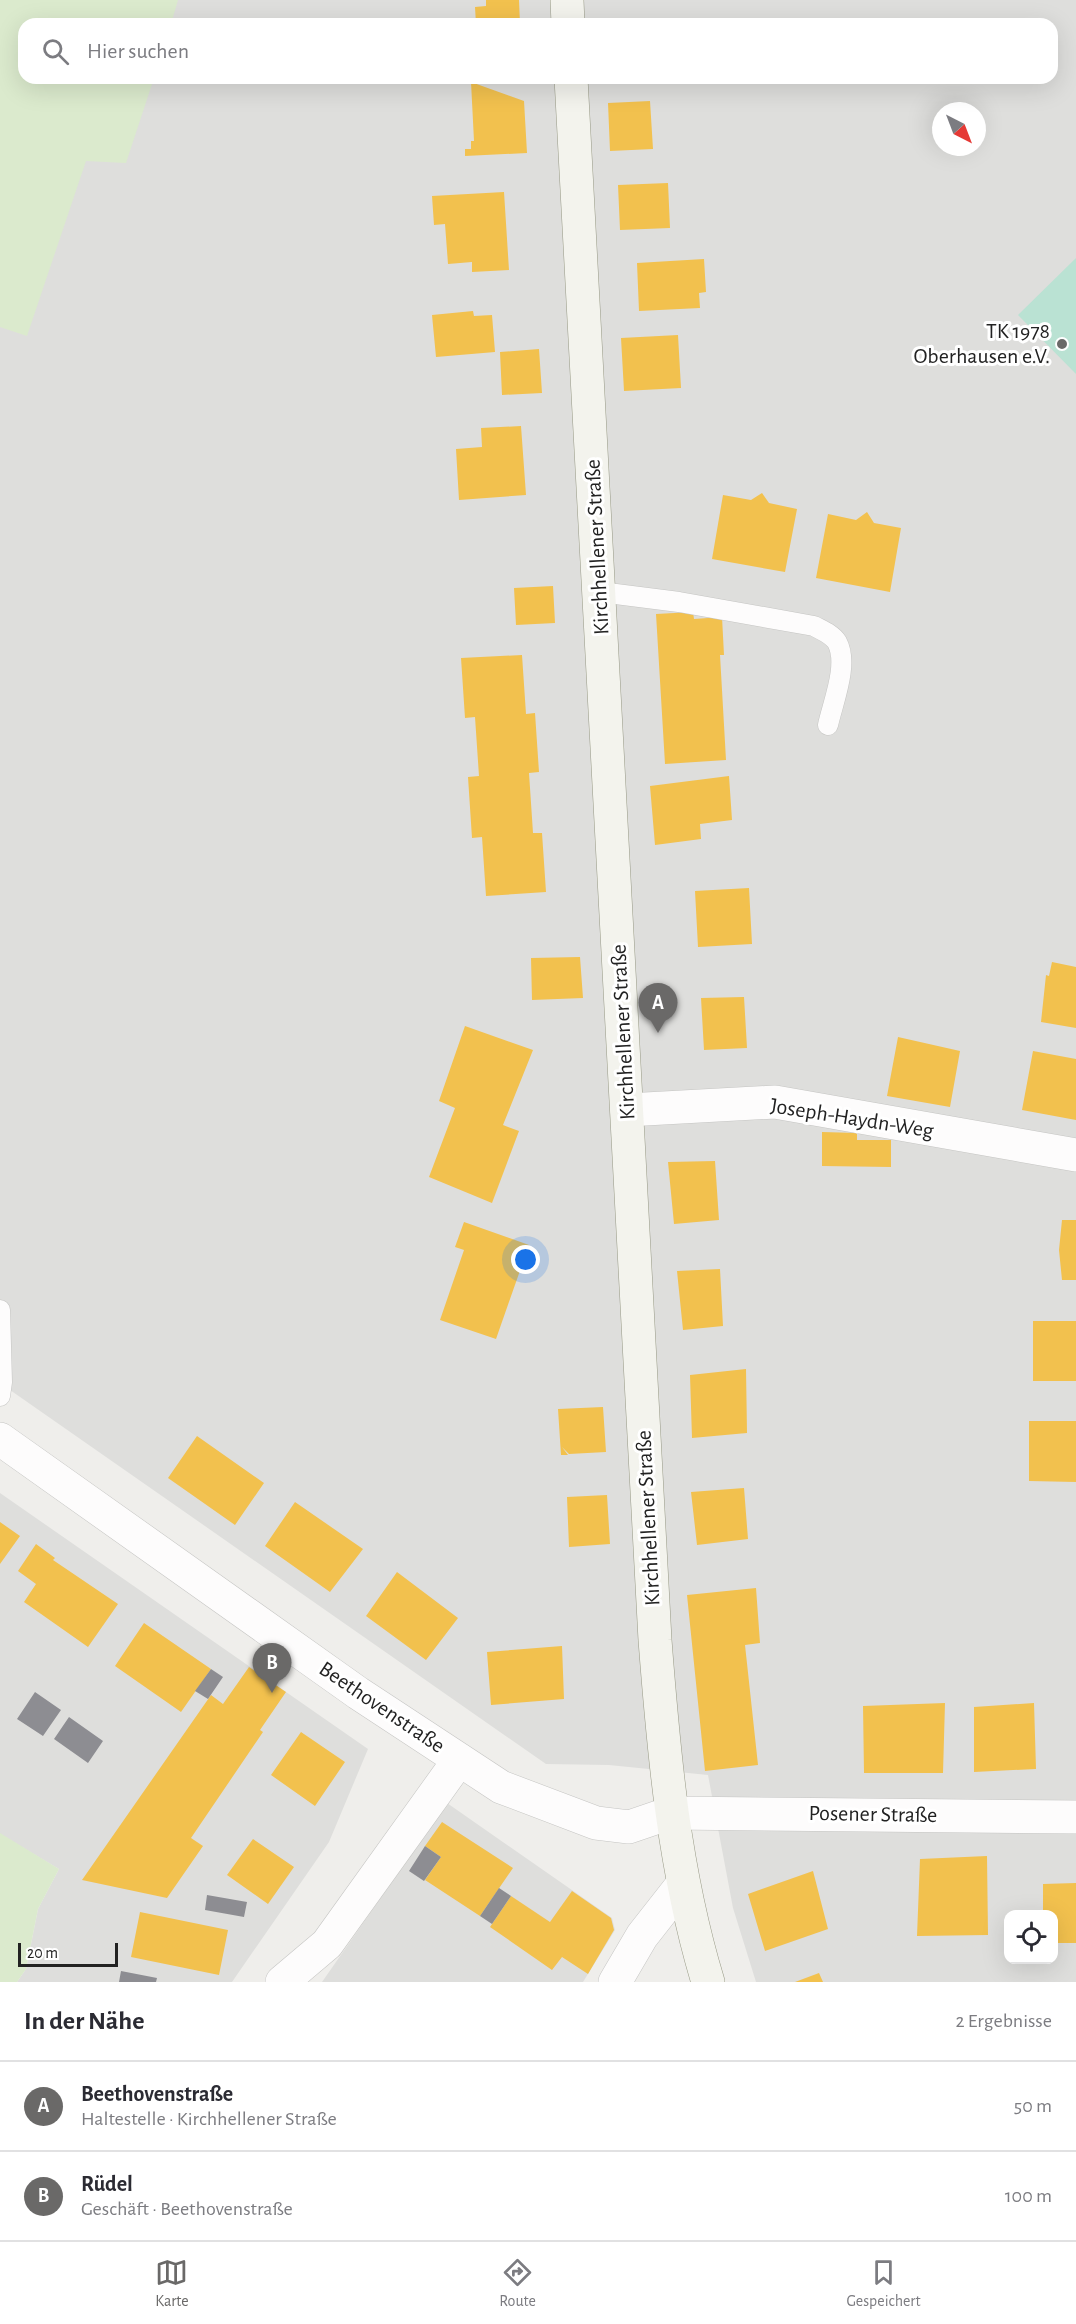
<!DOCTYPE html>
<html lang="de">
<meta charset="utf-8">
<style>
:root{--surface:#fff;--page:#f7f7f7;--text:#2b2b33;--muted:#7c7c81;--line:#e1e1e2;--accent:#6a6968}
body{margin:0;font-family:"Alegreya Sans",sans-serif;background:var(--page);color:var(--text)}
.controls{position:absolute;right:18px;bottom:18px;display:grid;overflow:hidden;border-radius:12px;box-shadow:0 6px 24px #0002}
.controls button{width:54px;height:54px;display:grid;place-items:center;padding:0;border:0;border-bottom:2px solid var(--line);background:var(--surface);color:var(--text);font:30px sans-serif}
.compass{position:absolute;left:932px;top:102px;width:54px;height:54px;border-radius:50%;background:var(--surface);box-shadow:0 6px 24px #0002;rotate:138deg}
.scale{position:absolute;left:18px;bottom:15px;width:100px;box-sizing:border-box;padding-left:6px;border:3px solid #222;border-top:0;font-size:16px;line-height:21px;white-space:nowrap;color:#222;-webkit-text-stroke:4px #fff;paint-order:stroke}
.you{position:absolute;left:526px;top:1260px;width:21px;height:21px;margin:-15px;border:4px solid #fff;border-radius:50%;background:#1a73e8;box-shadow:0 0 0 9px #1a73e833}
.badge{display:grid;place-items:center;width:39px;height:39px;border-radius:50%;background:var(--accent);color:#fff;font-size:20px;font-weight:700}
.pin{position:absolute;translate:-50% -50px;filter:drop-shadow(0 2px 3px #0008)}
.pin::after{content:'';position:absolute;top:32px;width:21px;height:18px;background:inherit;clip-path:polygon(0 0,100% 0,50% 100%)}
.list{margin:0;padding:0;list-style:none}
h2{display:flex;justify-content:space-between;align-items:center;height:78px;margin:0;padding:0 24px;font-size:26px}
h2 small{font-size:20px;font-weight:400;color:var(--muted)}
.list li{display:grid;grid-template-columns:39px 1fr auto;gap:18px;align-items:center;box-sizing:border-box;height:90px;padding:0 24px;border-top:2px solid var(--line)}
.list b{display:block;font-size:22px;white-space:nowrap}
.list p{margin:0;font-size:20px;white-space:nowrap;color:var(--muted)}
.list em{font-size:20px;font-style:normal;color:var(--muted)}
.icon{flex:none;width:33px;height:33px;fill:none;stroke:currentColor;stroke-width:2;stroke-linecap:round;stroke-linejoin:round}
.map{position:relative;flex:none;width:1076px;height:1982px;overflow:hidden}
.search{position:absolute;background:var(--surface);box-shadow:0 6px 24px #0002;left:18px;right:18px;top:18px;height:66px;display:flex;align-items:center;gap:15px;box-sizing:border-box;padding:0 21px;border-radius:18px;color:var(--muted);font-size:22px}
.sheet{height:258px;background:var(--surface)}
nav{display:flex;justify-content:space-around;align-items:center;box-sizing:border-box;height:84px;border-top:2px solid var(--line);background:var(--surface);font-size:16px;color:var(--muted)}
nav a{display:grid;justify-items:center;gap:3px}
nav .on{color:var(--accent)}
.map>svg:first-child{display:block}
.residential{fill:#dededc;fill-rule:evenodd}
.grass{fill:#dbeacd}
.pitch{fill:#bae2d3}
.homes{fill:#f2c14e}
.industry{fill:#8d8d92}
.lines{fill:none;stroke-linecap:round;stroke-linejoin:round}
.service-casing{stroke:#c5c5c3;stroke-width:21}
.minor-casing{stroke:#c5c5c3;stroke-width:34}
.tertiary-casing{stroke:#c5c5c3;stroke-width:34}
.secondary-casing{stroke:#969884;stroke-width:34}
.service{stroke:#fdfcfc;stroke-width:20}
.minor{stroke:#fdfcfc;stroke-width:33}
.tertiary{stroke:#fdfcfc;stroke-width:33}
.secondary{stroke:#f3f3ed;stroke-width:33}
.poi-dot{fill:#6a6968;stroke:#fff;stroke-width:2}
.labels{text-anchor:middle;dominant-baseline:central;stroke-width:6;stroke-linejoin:round;paint-order:stroke}
.poi-label{font-size:22px;fill:#222;stroke:#fff;text-anchor:end}
.street-label{font-size:22px;fill:#222;stroke:#fff}
</style>
<div class="map">
<svg width="1076" height="1982" viewBox="0 0 1076 1982">
<rect width="100%" height="100%" fill="#efeeeb"/>
<path class="residential" d="M0,0H1076V1982H756L733,1908L708,1775L609,1765L546,1764L0,1383ZM24,24H1052V78H24ZM941,111H977V147H941ZM1008,1914H1054V1960H1008Z
M0,1493L368,1749L329,1842L232,1982H17L26,1969L38,1909L59,1869L0,1834Z
M447,1803L612,1918L615,1930L583,1982H322Z"/>
<path class="grass" d="M0,0H178L171,24H24V78H154L126,163L86,161L27,336L0,327Z
M0,1833L59,1869L38,1909L26,1969L17,1982H0Z"/>
<path class="pitch" d="M1076,258V374L1018,315Z"/>
<path class="homes" d="M486,0H519L520,24H476L475,7L486,6Z
M676,20L677,24H641L640,22Z
M471,82L524,101L527,153L465,156V149H471V141H474Z
M650,101L653,149L610,151L608,103Z
M668,183L670,228L620,230L618,185Z
M504,192L509,270L472,272V262L448,264L445,224L434,225L432,196Z
M704,259L706,292L699,293L700,308L639,311L637,263Z
M473,311L474,316L492,315L495,352L436,357L432,315Z
M678,335L681,388L624,391L621,338Z
M539,349L542,393L502,395L500,352Z
M521,426L526,495L459,500L456,449L482,447L481,428Z
M762,493L769,503L797,509L785,572L712,559L723,495L751,500Z
M867,512L874,523L901,528L890,592L816,578L828,514L856,520Z
M553,586L555,623L516,625L514,588Z
M693,612L694,619L722,617L724,655H720L726,760L665,764L656,614Z
M522,655L526,714L535,713L539,772L529,773L533,833H542L546,892L486,896L482,837L472,838L468,777L479,776L475,717L465,718L461,658Z
M729,776L732,820L700,824L701,839L655,845L650,786Z
M749,888L752,944L698,947L695,891Z
M580,957L583,998L532,1000L531,958Z
M1052,962L1076,967V1028L1041,1022L1046,975L1049,976Z
M744,997L747,1048L704,1050L701,998Z
M465,1026L533,1050L503,1125L519,1131L492,1203L429,1177L455,1108L439,1101Z
M898,1037L960,1051L950,1107L887,1096Z
M1033,1051L1076,1059V1120L1022,1110Z
M822,1132L857,1133V1140H891V1167L822,1166Z
M715,1161L719,1220L674,1224L668,1162Z
M1062,1220H1076V1280H1062L1059,1250Z
M464,1222L529,1245L496,1339L440,1320L464,1250L455,1247Z
M720,1269L723,1326L683,1330L677,1271Z
M1033,1321H1076V1381H1033Z
M746,1369L747,1433L692,1438L690,1375Z
M603,1407L606,1452L569,1454L562,1447L568,1455H561L558,1409Z
M1029,1421H1076V1482L1029,1481Z
M197,1436L264,1483L235,1525L168,1478Z
M744,1488L748,1539L697,1545L691,1492Z
M607,1495L610,1544L569,1547L567,1497Z
M295,1502L363,1549L330,1592L265,1546Z
M0,1522L20,1536L0,1564Z
M36,1544L55,1558L53,1560L118,1604L88,1647L24,1602L36,1584L18,1571Z
M397,1572L458,1618L426,1660L366,1616Z
M756,1588L760,1643L745,1645L758,1765L705,1771L687,1595Z
M144,1623L211,1669L181,1712L115,1666Z
M562,1646L564,1699L491,1705L487,1652Z
M249,1667L286,1692L260,1730L263,1732L191,1838L203,1846L167,1898L82,1880L211,1695L223,1704Z
M945,1703L943,1773H864L863,1706Z
M1034,1703L1036,1769L974,1772V1707Z
M301,1732L345,1762L315,1806L271,1775Z
M442,1822L513,1868L480,1916L425,1880L441,1857L425,1846Z
M253,1839L294,1867L268,1904L227,1875Z
M987,1856L988,1935L917,1936L920,1859Z
M813,1871L828,1929L765,1951L748,1894Z
M1076,1883V1943H1054V1914H1043V1884Z
M572,1891L611,1918L614,1930L588,1974L562,1957L552,1970L490,1927L511,1896L550,1922Z
M140,1912L228,1930L219,1975L131,1957Z
M819,1973L823,1982H795Z"/>
<path class="industry" d="M211,1669L223,1677L208,1699L195,1691Z
M35,1692L61,1710L43,1736L17,1719Z
M69,1717L103,1741L88,1763L54,1739Z
M425,1846L441,1857L424,1881L409,1871Z
M499,1888L511,1896L492,1924L480,1916Z
M207,1895L247,1902L244,1917L205,1910Z
M121,1971L157,1978L156,1982H119Z"/>
<g class="lines">
<g class="service-casing">
<path id="service" d="M600,592L679,602L814,626C821,630 832,634 837,642C849,664 833,702 828,725
M0,1310L2,1382L0,1396"/>
</g>
<g class="minor-casing">
<path id="minor" d="M627,1110L775,1102L1076,1155
M670,1813L1076,1817
M282,1982L327,1944L459,1760
M615,1982L642,1936L682,1885"/>
</g>
<g class="tertiary-casing">
<path id="tertiary" d="M0,1439L358,1693L501,1787L596,1823L629,1827L670,1813"/>
</g>
<g class="secondary-casing">
<path id="secondary" d="M567,0L568,24
M571,78L655,1640C664,1756 674,1870 708,1982"/>
</g>
<use href="#service" class="service"/>
<use href="#minor" class="minor"/>
<use href="#tertiary" class="tertiary"/>
<use href="#secondary" class="secondary"/>
</g>
<circle class="poi-dot" cx="1062" cy="344" r="6"/>
<g class="labels">
<g class="poi-label">
<text x="1050" y="331">TK 1978<tspan x="1050" dy="25">Oberhausen e.V.</tspan></text>
</g>
<g class="street-label">
<text transform="translate(597 547) rotate(-93)">Kirchhellener Straße</text>
<text transform="translate(623 1032) rotate(-93)">Kirchhellener Straße</text>
<text transform="translate(852 1118) rotate(9)">Joseph-Haydn-Weg</text>
<text transform="translate(648 1518) rotate(-93)">Kirchhellener Straße</text>
<text transform="translate(382 1707) rotate(34)">Beethovenstraße</text>
<text transform="translate(873 1814) rotate(1)">Posener Straße</text>
</g>
</g>
</svg>
<div class="controls">
<button><svg class="icon" aria-label="locate" viewBox="0 0 24 24"><circle cx="12" cy="12" r="6"/><path d="M12 2v4M12 18v4M2 12h4M18 12h4"/></svg></button>
</div>
<svg class="compass" viewBox="-18 -18 36 36"><path d="M0-13l5 13h-10z" fill="#e53935"/><path d="M0 13l5-13h-10z" fill="#7c7c81"/></svg>
<div class="scale">20 m</div>
<div class="you"></div>
<div class="pin badge" style="left:658px;top:1033px">A</div>
<div class="pin badge" style="left:272px;top:1693px">B</div>
<div class="search"><svg class="icon" aria-label="search" viewBox="0 0 24 24"><circle cx="10" cy="10" r="6"/><path d="M15 15l6 6"/></svg>Hier suchen</div>
</div>
<section class="sheet">
<h2>In der Nähe<small>2 Ergebnisse</small></h2>
<ul class="list">
<li><span class="badge">A</span><div><b>Beethovenstraße</b><p>Haltestelle · Kirchhellener Straße</p></div><em>50 m</em></li>
<li><span class="badge">B</span><div><b>Rüdel</b><p>Geschäft · Beethovenstraße</p></div><em>100 m</em></li>
</ul>
</section>
<nav>
<a class="on"><svg class="icon" aria-label="map" viewBox="0 0 24 24"><path d="M3 6l6-2 6 2 6-2v14l-6 2-6-2-6 2zM9 4v14M15 6v14"/></svg>Karte</a>
<a><svg class="icon" aria-label="directions" viewBox="0 0 24 24"><path d="M12 3l9 9-9 9-9-9zM9 14v-3h6M13 9l2 2-2 2"/></svg>Route</a>
<a><svg class="icon" aria-label="saved" viewBox="0 0 24 24"><path d="M7 4h10v16l-5-4-5 4z"/></svg>Gespeichert</a>
</nav>
